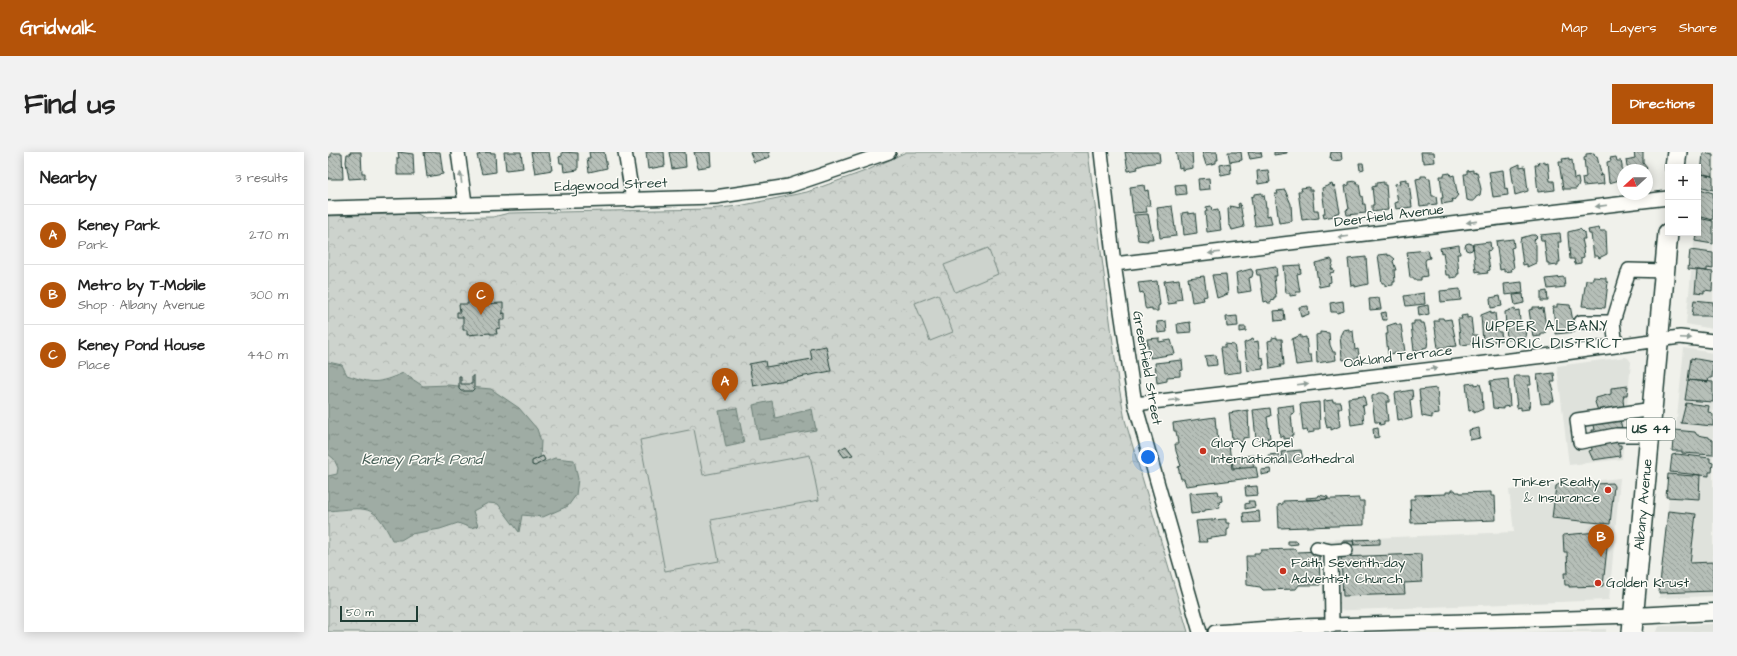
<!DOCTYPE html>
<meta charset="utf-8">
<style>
:root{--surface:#fff;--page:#f2f2f2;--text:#222;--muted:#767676;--line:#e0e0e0;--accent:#b45309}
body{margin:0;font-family:"Architects Daughter",sans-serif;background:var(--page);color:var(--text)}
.controls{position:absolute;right:12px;top:12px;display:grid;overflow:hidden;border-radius:0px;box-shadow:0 2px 10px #0003}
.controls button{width:36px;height:36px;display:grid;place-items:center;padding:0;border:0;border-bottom:1px solid var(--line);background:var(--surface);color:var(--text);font:20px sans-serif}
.compass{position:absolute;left:1289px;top:12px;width:36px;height:36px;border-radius:50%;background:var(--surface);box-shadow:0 2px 10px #0003;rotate:249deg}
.scale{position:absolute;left:12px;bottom:10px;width:78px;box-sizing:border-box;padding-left:4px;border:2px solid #1f3d34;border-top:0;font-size:11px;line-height:14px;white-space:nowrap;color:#1f3d34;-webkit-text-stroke:3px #fdfcf7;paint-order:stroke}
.you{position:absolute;left:820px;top:305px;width:14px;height:14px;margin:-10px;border:3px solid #fff;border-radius:50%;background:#1a73e8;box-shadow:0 0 0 6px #1a73e833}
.badge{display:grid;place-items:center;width:26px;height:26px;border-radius:50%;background:var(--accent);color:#fff;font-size:13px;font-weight:700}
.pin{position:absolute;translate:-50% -33px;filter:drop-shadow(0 1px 2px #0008)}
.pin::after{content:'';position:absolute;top:21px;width:14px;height:12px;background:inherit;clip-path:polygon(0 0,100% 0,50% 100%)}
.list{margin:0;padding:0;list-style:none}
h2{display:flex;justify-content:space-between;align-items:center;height:52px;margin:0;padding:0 16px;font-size:17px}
h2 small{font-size:13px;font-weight:400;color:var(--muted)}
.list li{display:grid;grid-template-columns:26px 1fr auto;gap:12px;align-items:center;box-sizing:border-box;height:60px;padding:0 16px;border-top:1px solid var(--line)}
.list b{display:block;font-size:15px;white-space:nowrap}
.list p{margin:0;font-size:13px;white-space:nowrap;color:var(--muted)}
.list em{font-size:13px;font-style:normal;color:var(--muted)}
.map{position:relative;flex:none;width:1385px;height:480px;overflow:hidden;border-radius:0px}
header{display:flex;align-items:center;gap:24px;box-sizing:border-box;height:56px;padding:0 20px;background:var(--accent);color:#fff}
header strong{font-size:19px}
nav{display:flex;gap:22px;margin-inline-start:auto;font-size:14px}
.intro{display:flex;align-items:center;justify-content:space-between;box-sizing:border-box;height:96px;padding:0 24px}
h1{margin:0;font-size:28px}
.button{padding:10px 18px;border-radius:0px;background:var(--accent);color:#fff;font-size:14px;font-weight:700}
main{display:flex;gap:24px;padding:0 24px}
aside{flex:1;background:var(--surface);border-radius:0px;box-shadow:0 2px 10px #0003}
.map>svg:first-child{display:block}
.built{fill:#dfe2dc}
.forest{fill:url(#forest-crowns);stroke:#768880}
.garden{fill:#cdd3cd;stroke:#768880}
.water{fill:url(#water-ripples);stroke:#6c8077}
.building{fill:url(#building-back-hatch);stroke:#1f3d34}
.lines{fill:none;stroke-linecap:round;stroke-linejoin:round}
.minor-casing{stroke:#1f3d34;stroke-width:16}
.major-casing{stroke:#1f3d34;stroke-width:19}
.highway-casing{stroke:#1f3d34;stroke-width:22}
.minor{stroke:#fdfcf7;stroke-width:13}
.major{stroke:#fdfcf7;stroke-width:16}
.highway{stroke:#fdfcf7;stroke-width:19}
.oneway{fill:#8e9c96}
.poi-dot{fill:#c8321e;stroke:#fdfcf7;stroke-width:1.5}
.labels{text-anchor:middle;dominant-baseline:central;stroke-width:3;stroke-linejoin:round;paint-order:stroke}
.shield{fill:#fdfcf7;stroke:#62766e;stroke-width:1}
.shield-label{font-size:13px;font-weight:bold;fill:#1f3d34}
.street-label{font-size:14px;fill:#1f3d34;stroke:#fdfcf7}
.poi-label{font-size:14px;fill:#1f3d34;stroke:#fdfcf7;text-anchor:start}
.neighbourhood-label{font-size:15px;letter-spacing:1px;fill:#1f3d34;stroke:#fdfcf7}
.water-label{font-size:15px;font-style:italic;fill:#455e56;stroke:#fdfcf7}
</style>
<header>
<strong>Gridwalk</strong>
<nav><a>Map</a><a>Layers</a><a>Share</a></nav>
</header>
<div class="intro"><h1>Find us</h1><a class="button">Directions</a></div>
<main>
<aside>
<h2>Nearby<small>3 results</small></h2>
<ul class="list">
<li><span class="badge">A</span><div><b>Keney Park</b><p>Park</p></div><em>270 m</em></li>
<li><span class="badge">B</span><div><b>Metro by T-Mobile</b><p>Shop · Albany Avenue</p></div><em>300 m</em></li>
<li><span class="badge">C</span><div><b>Keney Pond House</b><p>Place</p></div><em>440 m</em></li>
</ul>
</aside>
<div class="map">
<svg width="1385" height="480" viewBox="0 0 1385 480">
<defs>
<pattern id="forest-crowns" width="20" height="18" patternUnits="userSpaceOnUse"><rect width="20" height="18" fill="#cdd3cd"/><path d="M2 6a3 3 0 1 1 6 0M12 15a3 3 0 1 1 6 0" fill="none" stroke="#b0b6b1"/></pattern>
<pattern id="water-ripples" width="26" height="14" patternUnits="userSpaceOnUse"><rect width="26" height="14" fill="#9faca4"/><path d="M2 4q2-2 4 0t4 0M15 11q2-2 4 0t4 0" fill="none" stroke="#818d86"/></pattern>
<pattern id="building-back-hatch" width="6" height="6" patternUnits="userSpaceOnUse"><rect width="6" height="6" fill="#b6bfb8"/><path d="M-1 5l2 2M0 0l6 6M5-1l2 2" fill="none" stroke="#939c96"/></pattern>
</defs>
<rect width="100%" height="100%" fill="#f0f1eb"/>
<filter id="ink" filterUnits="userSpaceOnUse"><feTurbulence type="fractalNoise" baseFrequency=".025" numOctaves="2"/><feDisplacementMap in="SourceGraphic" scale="8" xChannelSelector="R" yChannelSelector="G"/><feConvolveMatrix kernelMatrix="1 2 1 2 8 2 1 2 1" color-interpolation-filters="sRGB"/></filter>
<g filter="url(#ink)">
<path class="built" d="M1375,0H1385V177L1358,172L1367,81H1370V50Z
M1356,196L1385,201V444L1331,446Z
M1297,205L1300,206L1303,210L1294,307L1241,313L1229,214Z
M1292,326L1281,448L999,459L996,388L1186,380L1181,338Z
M1385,472V480H1328L1329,477L1332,474Z
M1278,477V480H1193Z"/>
<path class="forest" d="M578,0H760L790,229L797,268L860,480H0V64L88,61L97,66L165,65L181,61L381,57L411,54L479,40L540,18Z"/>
<path class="garden" d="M660,96L670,122L627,140L616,113Z
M610,142L625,180L602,189L587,151Z
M366,277L375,323L482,303L491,348L383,368L391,409L337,419L312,288Z"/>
<path class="water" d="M0,210L14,213L19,223C45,232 49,232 75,221L95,234L120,233L163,237L191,256L209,277L213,289L212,308L216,310L227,306L246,308L250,327L248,343L240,354L215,365L194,363L191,380L170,352L160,351L145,359L150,374L143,376L130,371L112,377L83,382L73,388H64C46,350 38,356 0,359V324L9,322L10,316L6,307L0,302Z
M444,249L447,266L484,257L488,278L431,288L425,253Z
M409,256L416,291L398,295L391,259Z"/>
<path class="building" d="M22,0H33L34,21H37V26L21,27L18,10L19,2H23Z
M70,0L85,2L86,23H69V6H71Z
M96,0H112L115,22L99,25Z
M151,0L167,1L168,20L154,22L149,3H152Z
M176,0H193L195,16L178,18Z
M203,0H221L224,18L207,21Z
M234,0L250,1V18L236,20L235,11H232L231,5L234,4Z
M261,0H276L279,16L261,20L259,6H262Z
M318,0H336L337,14L320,17Z
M341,0H357L358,15L344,17Z
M366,0H382L383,14L370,16Z
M422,0H441L442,5L426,10Z
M797,0H831L832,10L817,12L809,15L810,17L800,19Z
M848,0H864L865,16L854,18V15L851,16Z
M874,0H889L890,8H888V11L878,13Z
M900,0H913L914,8L902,10Z
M920,0H933L934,5L922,7Z
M946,0H959V1L946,3Z
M1003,0H1013L1014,8L1004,9L1003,5L1002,6Z
M1093,0H1106L1107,10L1096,11V8H1094Z
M1306,0H1315V11L1319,16L1318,18H1302L1301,15H1299L1298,8L1307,6Z
M3,1H14L15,27H0V5H3Z
M1266,1L1267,4H1269L1273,22L1271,24L1275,23L1276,32L1255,34L1254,26L1258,25L1256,6L1258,5V2Z
M1375,1L1385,3V24L1373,22Z
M1288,5L1289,9H1293L1294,14L1295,27L1281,31L1279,10L1283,9L1282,6Z
M1241,6V9L1244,8L1246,27L1250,26L1251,32L1248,37H1235L1231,10H1235L1234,7Z
M1217,9V12L1220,11L1222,29H1226L1227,38L1210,40L1207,13H1211L1210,10Z
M902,11L903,21L893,23L892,13Z
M1031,11H1035L1036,17L1032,18Z
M1192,12V15L1197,14L1200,39L1187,43L1183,16Z
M940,18L942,30L930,32L929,19Z
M1145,18V21L1149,20L1153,37L1152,43L1148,45L1146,49H1142L1139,48L1136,22H1139V19Z
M1175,18L1177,37L1179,36L1180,43L1165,45L1161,20Z
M1122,21L1123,24L1126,23L1129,40L1128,41L1130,43L1126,48L1124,47L1125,50L1114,52L1113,46H1115L1112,24H1116V22Z
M1374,22L1385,24V38L1372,34Z
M1093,24H1098L1099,26H1102L1104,44H1108L1109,52L1092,54L1088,27L1093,26Z
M881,26L882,37L871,38L870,27Z
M1079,27V30H1081L1084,55L1068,57L1067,51L1070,50L1067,32L1073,31L1072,28Z
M1028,29L1029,32H1031L1033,44H1034L1035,51L1034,52H1037L1038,61L1019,63L1018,58L1021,57L1017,34L1021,33V30Z
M1056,30V33H1058L1060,58L1044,60V53H1046L1044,35L1048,34V31Z
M857,32L858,42L848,43L847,33Z
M1004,32L1005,35L1007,34L1012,60L1006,62V64L996,66L995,61H997L994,36Z
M816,33L817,39L820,38L822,54H818L819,60L805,61L802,35Z
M981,35V38H984L986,58H990L991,66L974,68L970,39H974L973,36Z
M1372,37L1385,41V68L1370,64Z
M957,38L963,52L964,69L951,71L947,42H950L949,39Z
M934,41V44L936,43L938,55H939V64L942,63L944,72L927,74L923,45L926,44V42Z
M912,51L916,75L904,78L902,73H901L900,57L903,56L902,54L911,56L910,52Z
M844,54L848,84L832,86L829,56Z
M883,54L884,59L890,58L893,78L879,80L877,60L879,59L878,55Z
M860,60V62L867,61L869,81L856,83L854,61Z
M820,62L825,87H820V89L810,88L806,63Z
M1370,66L1385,69V92L1367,89L1368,81H1370Z
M1271,76L1272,79H1278L1279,102L1271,106L1270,104H1266L1263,82H1261L1260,78Z
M1252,77L1256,81L1257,87H1254L1256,96H1255L1256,105L1253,106V111L1247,112L1246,107H1242L1240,84V80Z
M1232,81L1233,90H1230L1232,110H1230V113L1221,114V111H1219L1216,88H1213L1212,83Z
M1203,83H1207L1209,85L1206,88L1208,93V111L1199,115V112L1195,113L1192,89L1193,86Z
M1185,87L1186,95L1183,96L1186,116L1183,117L1184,119L1176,120V117L1172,118L1168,89Z
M1162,90L1163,98L1159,99L1162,118L1159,119L1160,121L1152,122V119L1148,120L1145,92Z
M1137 95a4 4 0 1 1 8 0a4 4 0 1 1-8 0Z
M1131,93L1132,102H1129L1131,122H1129V125L1122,126V123H1118L1115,100L1113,101L1112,96Z
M1100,98L1102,106L1098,107L1097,109L1099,124L1093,125V128H1086V126H1082L1079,100Z
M1362,98L1385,101V117L1379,116V119L1360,117Z
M1060,102V104L1062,103L1067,107L1065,109L1068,118H1066L1067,130H1065V133L1057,134V131H1054L1050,103Z
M1038,105L1040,132L1027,135V133L1023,134L1020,107Z
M1003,107L1005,110L1003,117H1005L1006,120L1002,121L1003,130L1000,131L1001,133L991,135L987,111Z
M972,113L973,121L969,122L972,140H968L969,143L962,144V141H958L955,114Z
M948,115L949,124H946L948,145H946V148L943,149V151H940L939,149L936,150L932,123H929L928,118Z
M923,117L925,120L924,125L921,126L923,139L910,141L908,121Z
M1369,118L1385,120L1384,139L1376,138V141L1367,140Z
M898,122L900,142L889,146L884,123Z
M876,124L879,144L875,145L876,148L864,150L860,126Z
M1236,125L1237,135L1220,137L1218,127Z
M1265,125L1278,126V130H1280L1277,156L1254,154L1258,128H1265Z
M851,127L854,147L848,148V151L840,152L836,129Z
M829,129L832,153L830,154V159H824V156L818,157L817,155L815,140L812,141L810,131Z
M1194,130L1195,141L1177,143L1176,132Z
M1132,137L1133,148L1113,150L1112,139Z
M1219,139L1220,149H1213V140Z
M1096,141L1097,152L1078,154L1076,144Z
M1195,142L1196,151L1187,153L1185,143Z
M1172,144L1174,154L1163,156L1162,146Z
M140,145H151V152L175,151V161L173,162L177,161V168H172V176L168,177L169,182H162V181L139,183V178H135V165H129V160H132L131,152H140Z
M1051,146L1053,157L1042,158L1041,147Z
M1366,148L1385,150V164H1364Z
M1015,149L1016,159L1009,161V160H1003L1002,151Z
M1229,152L1242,153L1247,180L1228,182L1225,155H1229Z
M1100,153L1101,162L1091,164L1090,155Z
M980,154L981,162L973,165L971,155Z
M1205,155H1210L1211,157L1215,156L1218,174L1217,181H1213V184L1205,185L1201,158L1205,157Z
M1187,156V159L1191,158L1192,169L1194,177H1197L1198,185L1179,188L1177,160Z
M956,158L957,168L947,169L946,159Z
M1163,159V162L1167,161L1169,177L1171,180H1173L1174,188L1155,191L1153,163Z
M1058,160L1059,168H1055L1053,161Z
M1139,163V166L1143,165L1145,183H1149L1150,191L1133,193L1130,167H1134L1133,164Z
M909,164L910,174L899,175L898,165Z
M1110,166H1115L1116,168L1123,167L1129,194L1110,196L1106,169H1110Z
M838,169L839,180L830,181L829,170Z
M1086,169H1092V171H1096L1100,188L1099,195L1095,196V198L1086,199L1083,172H1086Z
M862,170L863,180L850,181L849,172Z
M1068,171L1069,173H1073L1077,200L1060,202L1058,182H1060L1059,174Z
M912,175H918V179L912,180Z
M1021,177V180L1025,179L1027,198L1030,197L1031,203L1029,207L1015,208L1014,205L1012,184L1015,178Z
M992,180L1001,181L1002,193L1005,200H1007L1008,208L989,211L988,183L992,182Z
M973,183V186L978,185L980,203H983L984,211L968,213L964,187Z
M949,185V187H954L956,213H952L953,215L942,217L940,189L944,188V186Z
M831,186V190L843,188L847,202L822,206L819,187Z
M925,187L926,190L930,189L932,206L935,205L936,213L934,214L935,217L920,219L916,191Z
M897,192L906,193L909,208H912L913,220L896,222L893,195H897Z
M498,194L503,219L425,234L421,212L437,209L438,215L484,207L482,197Z
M888,203L889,213L879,214L877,204Z
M1363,206L1385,210L1384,226H1381L1380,230L1360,228Z
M854,208L855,218L852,219V224L839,225V229L829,231L827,211Z
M1226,221L1227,230H1223L1226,238L1224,239L1226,249H1222V251L1213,252L1209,223Z
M131,224H133V232H144V224H146V237L144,239H133L131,237Z
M1187,224H1202L1203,233H1200L1202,254H1200L1201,257L1193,258V255L1189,256L1186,228Z
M1180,227L1182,254L1175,255V257L1165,256L1162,229Z
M1360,228L1385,230V250L1357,248Z
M1147,231V233L1152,232L1154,239L1155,257L1146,261V258L1141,259L1138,232Z
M1300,234L1299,243H1296L1295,248L1296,255L1270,259L1267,250L1268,249V246L1283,242V236Z
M1109,236L1111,262L1104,263V266L1094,264L1091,238Z
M1084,238L1085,247L1082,248L1084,266L1074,269V267L1070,268L1067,241Z
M1051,241H1056L1061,244V250H1058L1060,269H1056V272L1052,273L1051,270H1047L1044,247V244Z
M1036,244L1038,253L1034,254H1035L1036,261L1035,262L1036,271L1023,273L1020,246Z
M1005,248V250H1013L1014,256H1010L1012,274L1003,278V275L999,276L997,266L996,249Z
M991,250L992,277H986V280L980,281L979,278L975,279L972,252Z
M1358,251L1381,254L1380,260L1384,261L1385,263V274L1353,271Z
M965,253L966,261L963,262L965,283H963L964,286L956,287V284L952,285L949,255Z
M942,256L943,264L939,265L942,286H939L940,289L933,290L932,287H928L925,258Z
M920,258L921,285L915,286V290H909L908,286L904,287L901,261Z
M887,265L888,277H889L890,294L901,293L904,317L928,315L930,325L858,334L856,327H853L850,315L853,314L848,299L847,292H850L848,279H846L845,271Z
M1265,268H1292L1294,276L1265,283L1264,278H1267Z
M1050,276L1051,285L1046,286L1045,277Z
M1151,276L1152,286L1142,288L1141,278Z
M1346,278L1367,280L1369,283L1381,285V286L1385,288V303L1354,301V299H1344Z
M1289,286L1290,293H1293V296L1291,297L1292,304L1265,308L1261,299L1264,298L1263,291Z
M518,294L525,303L516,305L511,298Z
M973,298L975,308L955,311L953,300Z
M950,302L952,312L942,313L940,303Z
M1349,302L1382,306V310L1385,311L1384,320H1381V324L1342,320L1344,303Z
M925,303L926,314L905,316L904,306Z
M215,304L217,308L207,314L204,313V309Z
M942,317L943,321L933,323V318Z
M1340,322L1365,324V322L1372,323L1371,347L1338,345Z
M1284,331L1286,334L1282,372L1224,366L1228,334L1231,332H1268V334V332Z
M929,334L930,343L918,344L917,335Z
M1123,338H1127L1128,340H1132V341L1163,340V344H1167L1168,368L1083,371L1082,347H1087V343L1118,342V340H1123Z
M890,339L891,343H893L894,349L891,350L892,356L877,358V359L871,360V361L863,362L861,341Z
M991,343L1000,345V347L979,348L978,346L990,345Z
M1031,346V349H1036V373L951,376L950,353L955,352V349Z
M920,349H926L927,355L917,357V352L921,351Z
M931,359L932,370L916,371L915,361Z
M1340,359L1368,362L1362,411L1385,410V439L1331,441Z
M898,367V371H901V377L899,378V384L884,386L878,387L879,390H871L868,369Z
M1281,377L1275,434L1241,435V433H1237L1236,421H1240L1239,400H1236L1235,383L1270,380V378Z
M1052,387V392L1026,393L1025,388Z
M960,389H969L970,392L960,393Z
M1014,389H1025L1026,393L1014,394Z
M966,397L970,400L991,399L992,433H971L968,437L935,438L932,435L919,433L918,404H926V401H931L933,398Z
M1093,402L1094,430L1076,431L1077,442L1015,444L1013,405Z"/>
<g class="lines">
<g class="minor-casing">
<path id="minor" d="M130,0L137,51
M297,0L305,48
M773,0L786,112L807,252L872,480
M0,56L387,45L461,34L561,0
M786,112L1340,46
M1253,170H1285
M1288,194L1285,170L1301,118L1337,119
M807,252L1216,204L1352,185L1385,189
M1322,283H1288L1252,290L1249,268L1325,257
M989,396L1003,399
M1004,474L1003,399L1018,398
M887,480L971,474L1306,464"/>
</g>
<g class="major-casing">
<path id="major" d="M1306,464L1385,460"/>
</g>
<g class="highway-casing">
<g id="highway">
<path d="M1347,15L1349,0"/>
<path id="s1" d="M1304,480L1340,81"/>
</g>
</g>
<use href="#minor" class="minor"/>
<use href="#major" class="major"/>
<use href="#highway" class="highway"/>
</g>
<defs><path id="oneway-solid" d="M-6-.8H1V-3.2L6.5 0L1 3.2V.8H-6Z"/></defs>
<g class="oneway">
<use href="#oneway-solid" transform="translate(133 26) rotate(-97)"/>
<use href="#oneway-solid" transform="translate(1273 54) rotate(173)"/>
<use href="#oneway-solid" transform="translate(1144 70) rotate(173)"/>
<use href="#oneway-solid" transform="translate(1015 85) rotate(173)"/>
<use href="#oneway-solid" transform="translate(886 101) rotate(173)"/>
<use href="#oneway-solid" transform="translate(1358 186) rotate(2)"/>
<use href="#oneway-solid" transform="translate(1104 217) rotate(-7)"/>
<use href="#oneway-solid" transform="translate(975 232) rotate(-7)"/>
<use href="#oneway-solid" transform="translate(846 248) rotate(-7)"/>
</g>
</g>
<g class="poi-dot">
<circle cx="875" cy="299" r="4"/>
<circle cx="1280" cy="338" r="4"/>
<circle cx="955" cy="419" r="4"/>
<circle cx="1270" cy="431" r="4"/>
</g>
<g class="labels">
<rect class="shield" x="1299" y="266" width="48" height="22" rx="3"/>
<g class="shield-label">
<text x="1323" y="277">US 44</text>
</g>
<g class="street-label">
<text transform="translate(283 33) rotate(-2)">Edgewood Street</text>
<text transform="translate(1061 64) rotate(-7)">Deerfield Avenue</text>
<text transform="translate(1070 205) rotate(-7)">Oakland Terrace</text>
<text transform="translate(819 216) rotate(80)">Greenfield Street</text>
<text stroke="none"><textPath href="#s1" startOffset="128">Albany Avenue</textPath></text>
</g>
<g class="poi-label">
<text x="883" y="291">Glory Chapel<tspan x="883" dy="16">International Cathedral</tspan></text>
<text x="1272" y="330" text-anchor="end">Tinker Realty<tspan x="1272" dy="16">&amp; Insurance</tspan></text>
<text x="963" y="411">Faith Seventh-day<tspan x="963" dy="16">Adventist Church</tspan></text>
<text x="1278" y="431">Golden Krust</text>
</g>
<g class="neighbourhood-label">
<text x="1219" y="174">UPPER ALBANY<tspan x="1219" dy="17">HISTORIC DISTRICT</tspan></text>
</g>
<g class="water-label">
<text x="94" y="307">Keney Park Pond</text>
</g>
</g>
</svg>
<div class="controls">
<button>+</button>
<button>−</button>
</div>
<svg class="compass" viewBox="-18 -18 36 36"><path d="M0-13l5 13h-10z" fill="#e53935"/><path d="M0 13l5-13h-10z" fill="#767676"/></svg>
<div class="scale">50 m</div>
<div class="you"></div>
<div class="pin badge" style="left:397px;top:249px">A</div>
<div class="pin badge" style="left:1273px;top:405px">B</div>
<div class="pin badge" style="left:153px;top:163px">C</div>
</div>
</main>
